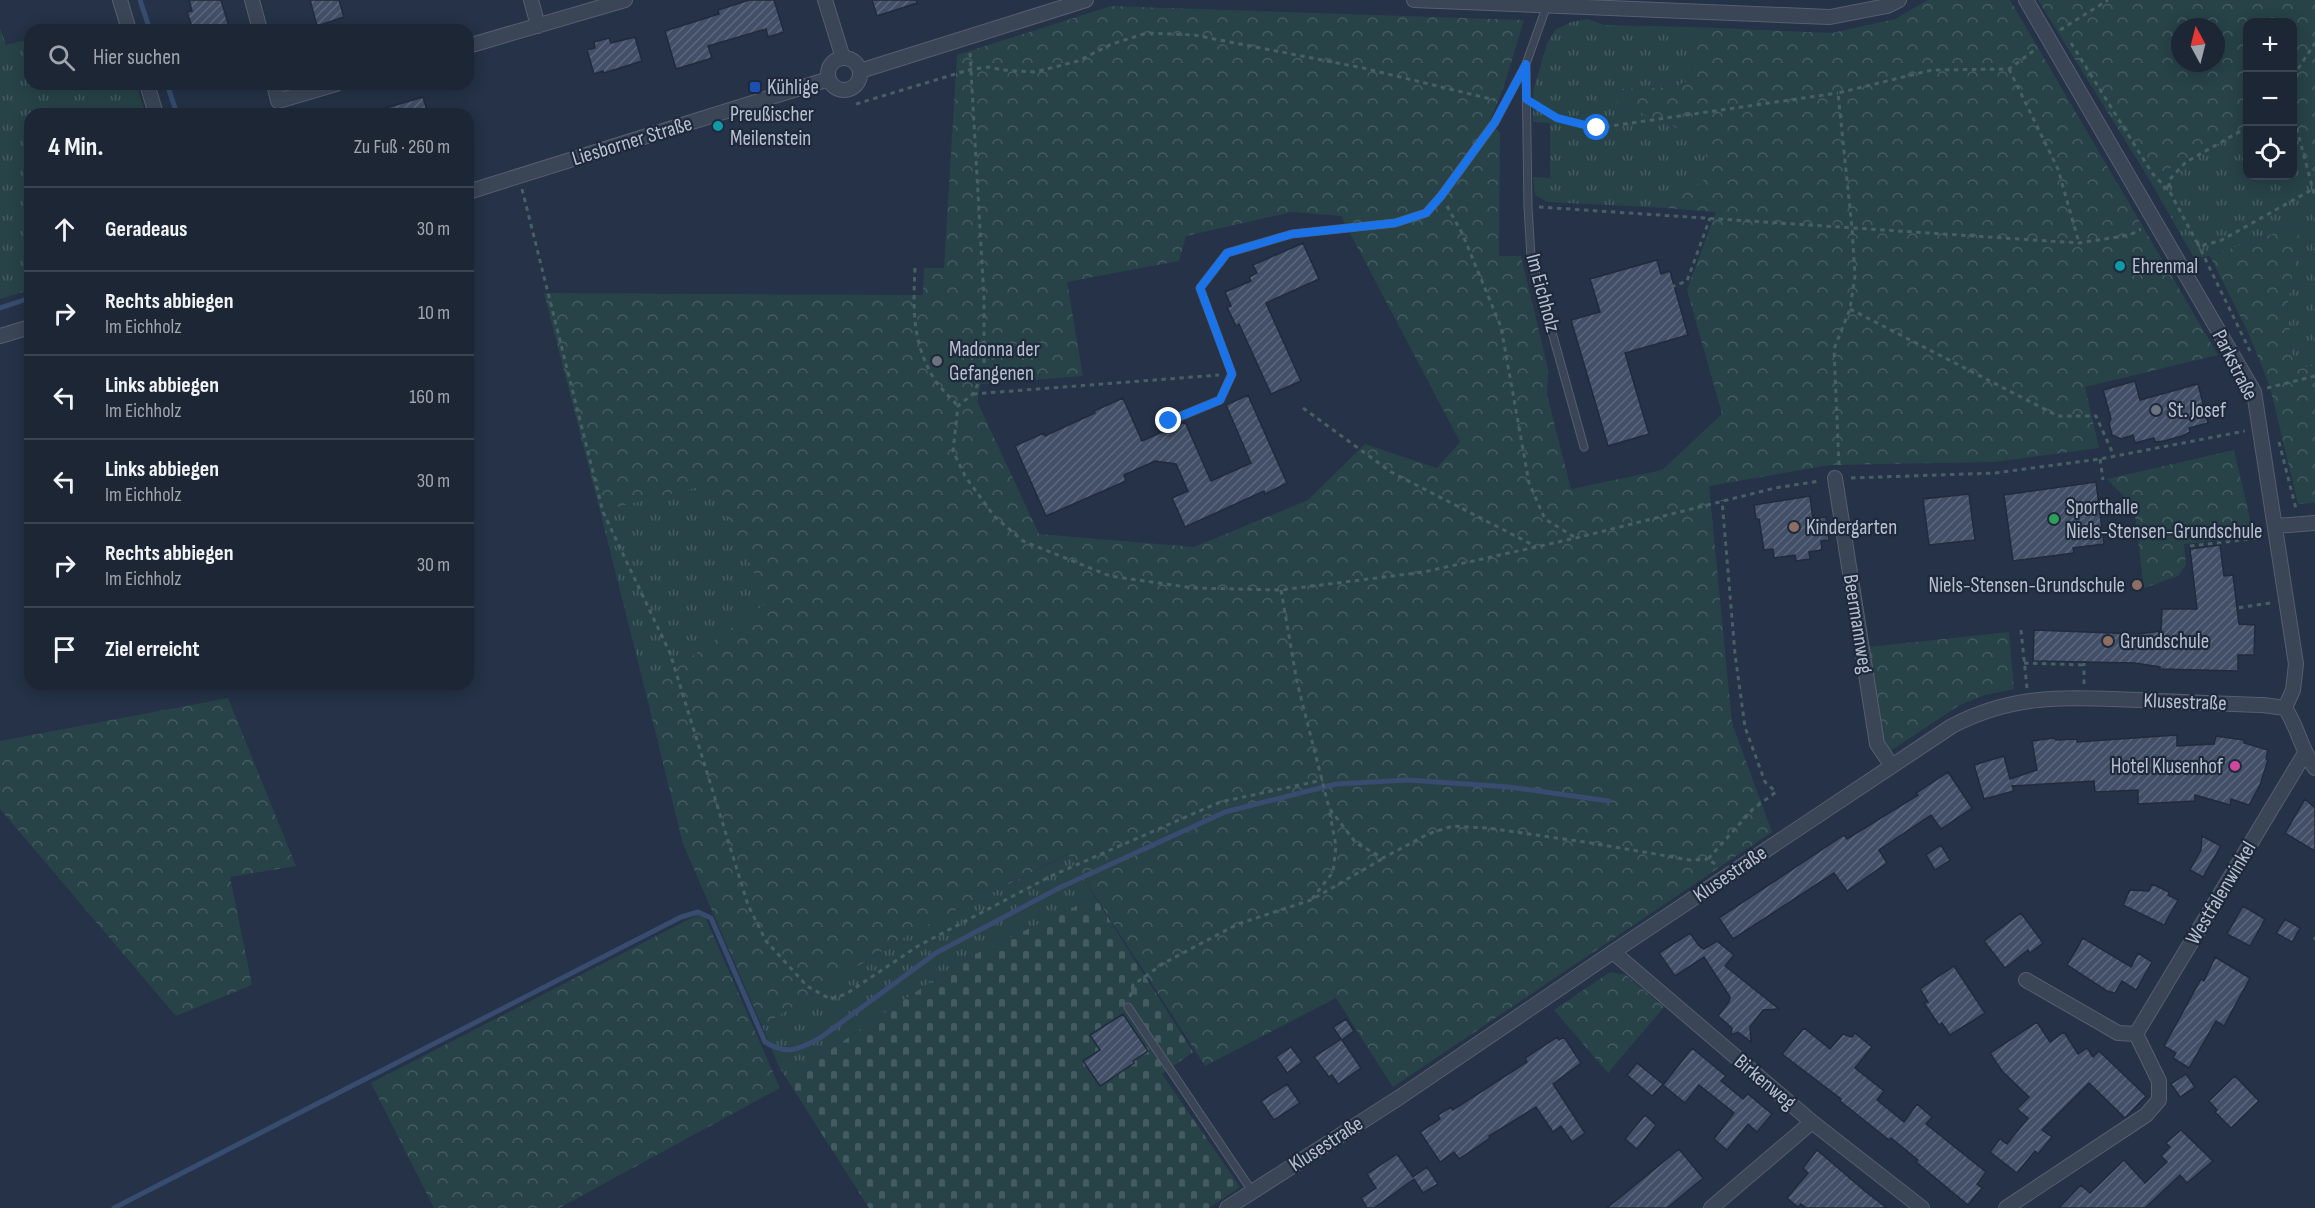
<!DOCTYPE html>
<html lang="de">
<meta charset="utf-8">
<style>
:root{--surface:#1c2635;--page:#293241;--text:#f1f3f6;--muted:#a0a5ad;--line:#3a4350}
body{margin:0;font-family:"Sofia Sans Condensed",sans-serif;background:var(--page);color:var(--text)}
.controls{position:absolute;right:18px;top:18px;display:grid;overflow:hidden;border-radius:12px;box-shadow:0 3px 15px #0003}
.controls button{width:54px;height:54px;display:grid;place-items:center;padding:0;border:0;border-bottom:2px solid var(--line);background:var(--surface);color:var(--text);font:30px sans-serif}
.compass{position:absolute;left:2171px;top:18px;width:54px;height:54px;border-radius:50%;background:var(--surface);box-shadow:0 3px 15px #0003;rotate:353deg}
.stop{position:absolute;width:18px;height:18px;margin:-14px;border:4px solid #1a73e8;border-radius:50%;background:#fff}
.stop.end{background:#1a73e8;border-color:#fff;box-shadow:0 2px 6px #0008}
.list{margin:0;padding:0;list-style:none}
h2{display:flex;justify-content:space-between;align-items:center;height:78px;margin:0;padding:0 24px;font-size:26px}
h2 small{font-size:20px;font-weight:400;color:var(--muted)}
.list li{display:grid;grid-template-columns:39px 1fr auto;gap:18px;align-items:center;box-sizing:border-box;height:84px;padding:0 24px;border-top:2px solid var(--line)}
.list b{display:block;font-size:22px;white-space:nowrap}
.list p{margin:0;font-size:20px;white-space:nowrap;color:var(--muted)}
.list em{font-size:20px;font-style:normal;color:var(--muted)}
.icon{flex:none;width:33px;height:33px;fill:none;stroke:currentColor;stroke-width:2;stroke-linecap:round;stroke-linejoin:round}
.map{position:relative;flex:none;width:2315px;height:1208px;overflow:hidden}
.search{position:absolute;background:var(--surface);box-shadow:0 3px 15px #0003;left:24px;top:24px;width:450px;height:66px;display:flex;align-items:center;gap:15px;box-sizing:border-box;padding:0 21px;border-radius:18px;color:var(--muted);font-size:22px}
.panel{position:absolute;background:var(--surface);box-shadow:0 3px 15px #0003;left:24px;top:108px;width:450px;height:582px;border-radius:18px}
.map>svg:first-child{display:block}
.grass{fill:url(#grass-tufts)}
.forest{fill:url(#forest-crowns);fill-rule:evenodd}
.cemetery{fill:url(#cemetery-stones)}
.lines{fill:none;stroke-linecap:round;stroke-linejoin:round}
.stream{stroke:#374c6f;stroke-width:5}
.building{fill:url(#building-hatch);stroke:#202b3d;stroke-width:1.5}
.lane-casing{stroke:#565f70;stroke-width:9}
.street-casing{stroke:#565f70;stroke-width:16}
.path{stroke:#466063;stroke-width:3;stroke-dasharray:4.5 4.5;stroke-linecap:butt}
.lane{stroke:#3a4556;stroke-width:7}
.street{stroke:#3a4556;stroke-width:14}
.route{stroke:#1a73e8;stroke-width:8}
.transit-dot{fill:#1a4fb4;stroke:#1e293b;stroke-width:2}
.culture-dot{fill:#0f9aa8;stroke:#1e293b;stroke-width:2}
.worship-dot{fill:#6b7280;stroke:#1e293b;stroke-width:2}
.leisure-dot{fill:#2e9e5b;stroke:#1e293b;stroke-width:2}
.education-dot{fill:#8d6e63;stroke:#1e293b;stroke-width:2}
.hotel-dot{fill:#d1479c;stroke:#1e293b;stroke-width:2}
.labels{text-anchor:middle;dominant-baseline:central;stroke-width:4.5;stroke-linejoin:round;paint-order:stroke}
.poi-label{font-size:21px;fill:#b8c0cf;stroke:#1e293b;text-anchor:start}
.street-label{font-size:21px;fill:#b8c0cf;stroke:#1e293b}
</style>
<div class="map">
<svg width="2315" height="1208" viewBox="0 0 2315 1208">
<defs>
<pattern id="grass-tufts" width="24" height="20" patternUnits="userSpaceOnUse" patternTransform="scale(1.5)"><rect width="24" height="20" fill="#274348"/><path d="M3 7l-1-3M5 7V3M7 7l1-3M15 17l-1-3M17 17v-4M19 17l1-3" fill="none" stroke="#445c61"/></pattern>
<pattern id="forest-crowns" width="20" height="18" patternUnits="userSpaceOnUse" patternTransform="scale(1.5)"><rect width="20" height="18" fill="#274348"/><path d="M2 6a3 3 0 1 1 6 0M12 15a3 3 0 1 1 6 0" fill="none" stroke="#445c61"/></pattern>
<pattern id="cemetery-stones" width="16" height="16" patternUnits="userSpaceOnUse" patternTransform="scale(1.5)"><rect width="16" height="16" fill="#274348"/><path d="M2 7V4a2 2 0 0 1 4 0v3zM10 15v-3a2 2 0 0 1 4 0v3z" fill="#445c61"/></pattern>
<pattern id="building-hatch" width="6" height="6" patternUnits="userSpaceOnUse" patternTransform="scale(1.5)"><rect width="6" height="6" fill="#424f67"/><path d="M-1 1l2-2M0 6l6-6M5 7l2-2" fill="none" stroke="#5b677c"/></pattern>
</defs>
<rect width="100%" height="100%" fill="#253247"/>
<path class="grass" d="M1588,19L1604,25L1695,27L1692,79L1674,87L1618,89L1617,104L1669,123L1705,148L1710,176L1665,208L1547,202L1535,195L1533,177L1550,178V123L1533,122V91L1547,44L1555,30L1571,22Z
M0,28L6,45L30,39V84H136L146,114H30V290L0,299Z
M2293,121L2315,191V365L2294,370L2287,308L2301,224L2210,256L2194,258L2149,179L2247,129L2248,176H2292Z
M712,483L769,602L645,690L600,511Z
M1069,854L1095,897L963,960L802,1069L792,1087L779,1067L762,1026L911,933Z"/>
<path class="forest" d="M1928,0H2010L2218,355L2085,387L2099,448L1994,462L1830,465L1709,486L1732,723L1772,832L1393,1087L1336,998L1205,1066L1068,854L911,933L762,1026L683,844L645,690L768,602L712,484L600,511L544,293L923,295L924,268H944L957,55L1111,6L1524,20L1504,86L1489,123L1500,133L1499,256H1521L1548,369L1547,395L1571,489L1662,470L1722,414L1687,290L1716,212L1665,208L1709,176L1705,148L1669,123L1617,104V89L1674,87L1692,79L1695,27L1832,33L1895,19ZM1292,212L1341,216L1460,442L1437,468L1365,444L1308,500L1194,547L1039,534L977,401L981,384L1083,376L1067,282L1179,261L1186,236Z
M2038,0H2315V191L2293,121L2292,22H2248L2247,129L2149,179ZM2180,27H2216V63H2180Z
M2301,224L2287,308L2294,370L2315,365V503L2298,504L2270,387L2248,332L2210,256Z
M2234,450L2254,536L2184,544L2186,565L2178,576L2144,588L2134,507L2107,479Z
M2009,632L2014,689L1985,695L1958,706L1889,752L1882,736L1868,647Z
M228,698L296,866L230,877L252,985L176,1016L0,809V741Z
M703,912L780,1088L559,1208H434L371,1083Z
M1610,972L1626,975L1664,1007L1608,1073L1554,1010Z"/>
<path class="cemetery" d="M1095,897L1193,1052L1162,1074L1240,1187L1209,1208H869L792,1087L802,1069L963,960Z"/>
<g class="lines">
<path class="stream" d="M140,0L150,30
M167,84L177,114
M0,308L30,298
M114,1208L681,917L698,912L711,918L765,1042C788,1056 799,1049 820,1038L936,953L1059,888L1225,812L1336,784L1408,780L1509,787L1609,801"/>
</g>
<path class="building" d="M189,0H221L230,30H193L187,12L192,11Z
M310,0H339L344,17L317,26Z
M749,0H774L784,32L768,37L766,29L708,46L712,58L676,69L665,31L719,14L718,10Z
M872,0H916L917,3L877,16Z
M635,37L642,61L604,73L603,71L594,74L587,50L595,48L594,42L609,38L611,43Z
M423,97L428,114H380L379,110Z
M1303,243L1319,279L1266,303L1301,381L1271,394L1239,324L1236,326L1227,307L1231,306L1225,292L1251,281L1249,277L1257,273L1253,265Z
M1657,260L1661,274L1670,271L1688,335L1625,353L1649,434L1608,446L1571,320L1600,312L1590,279Z
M2135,381L2140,400L2198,384L2208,423L2189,428L2190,432L2182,436L2164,441L2155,442L2154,438L2135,443L2133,435L2121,439L2112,435L2109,423L2111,419L2103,390Z
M1248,395L1287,483L1265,494L1264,491L1185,527L1172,498L1188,491L1176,464L1155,461L1124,475L1126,481L1046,516L1015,446L1044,433L1045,436L1095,413L1094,411L1123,398L1142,441L1185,422L1211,481L1251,463L1226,405Z
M2096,482L2104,544L2073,548L2074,553L2013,561L2004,495Z
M1969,494L1975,540L1929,545L1923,499Z
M1810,496L1813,519L1826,517L1829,540L1821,541L1822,550L1809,552L1810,559L1796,561L1795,555L1774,558L1773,549L1764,550L1759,519H1756L1754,505Z
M2220,545L2224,576L2233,575L2239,624L2255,625L2254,655H2238V671L2160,669V667L2135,663L2033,661L2034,630L2138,634L2161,631L2162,609H2197L2190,549Z
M2177,735V746L2214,744L2216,736L2244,740V743L2268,750L2266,759L2268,760L2260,785L2249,805L2231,799L2230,805L2195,795V801L2138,804V790L2095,792L2094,781L2012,786L2014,791L1984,799L1974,765L2004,756L2010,779L2037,770L2032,741L2054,738L2056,740L2077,739V742Z
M1948,772L1972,808L1941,829L1931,815L1879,850L1887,863L1847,891L1834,873L1733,939L1719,918L1844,835L1847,839L1918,795L1916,793Z
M2305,799L2315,808V851L2285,833Z
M2202,836L2221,846L2203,877L2190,870L2201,850Z
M1941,845L1950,860L1935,870L1926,855Z
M2152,884L2169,892L2168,895L2178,900L2164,925L2123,905L2130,890L2149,891Z
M2243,906L2265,919L2250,946L2227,934Z
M2021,913L2043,943L2030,953L2028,950L2005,968L1984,941Z
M2285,919L2300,928L2292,942L2276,933Z
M1690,933L1699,946L1704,949L1717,941L1734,955L1725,966L1779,1009L1763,1010L1750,1027L1751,1042L1738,1032L1731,1035L1732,1028L1718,1016L1729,1002L1730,997L1704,957L1675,976L1659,953Z
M2083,938L2131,967L2138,953L2152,962L2136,990L2122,981L2115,993L2107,991L2067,965Z
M2215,957L2250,978L2224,1026L2216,1021L2189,1068L2173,1058L2176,1053L2164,1046L2201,979L2204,981Z
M1954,966L1985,1013L1950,1035L1942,1023L1939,1025L1924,1003L1928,1002L1920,989Z
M1123,1014L1148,1051L1133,1061L1134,1063L1100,1086L1083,1061L1100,1050L1090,1035Z
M1346,1019L1354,1031L1342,1040L1361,1068L1338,1084L1332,1075L1329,1077L1314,1057L1341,1039L1333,1027Z
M2037,1022L2050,1042L2064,1032L2078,1054L2087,1048L2093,1057L2099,1051L2146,1096L2125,1118L2089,1083L2042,1130L2052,1137L2038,1154L2035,1151L2017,1173L1990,1152L2000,1139L2007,1144L2028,1118L2017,1109L2029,1097L2002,1071L1990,1053Z
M1804,1028L1830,1049L1843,1034L1852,1037L1855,1033L1872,1047L1855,1068L1884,1091L1877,1100L1904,1122L1917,1104L1932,1117L1926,1124L1986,1172L1977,1184L1982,1188L1968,1205L1916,1162L1918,1160L1891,1138L1889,1140L1840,1101L1841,1099L1782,1054Z
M1557,1037L1559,1040L1564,1037L1581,1063L1553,1084L1585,1133L1572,1142L1561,1126L1553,1132L1536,1107L1489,1136L1490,1138L1459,1159L1454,1152L1440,1162L1420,1132L1440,1119L1438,1115L1451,1107L1453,1110L1527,1062L1525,1058Z
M1291,1047L1302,1062L1287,1073L1276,1057Z
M1692,1048L1726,1076L1721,1081L1743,1099L1748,1094L1772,1114L1757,1132L1748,1124L1727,1150L1714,1139L1734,1113L1699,1085L1685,1103L1663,1085Z
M1637,1063L1663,1084L1652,1096L1627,1075Z
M2186,1074L2195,1087L2180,1097L2171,1084Z
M2235,1076L2259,1101L2231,1128L2215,1112L2217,1110L2209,1101Z
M1287,1084L1300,1103L1274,1120L1261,1101Z
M1645,1115L1656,1125L1637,1149L1625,1139Z
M2181,1130L2213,1161L2187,1183L2180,1175L2145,1208H2059L2081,1185L2090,1193L2124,1160L2145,1183L2167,1162L2161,1156L2170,1147L2166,1143Z
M1679,1149L1703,1178L1667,1208H1607Z
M1817,1150L1866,1192L1887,1208H1806L1801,1204L1798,1207L1787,1198L1808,1173L1803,1168Z
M1397,1154L1413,1177L1427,1167L1438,1184L1423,1193L1414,1179L1374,1208H1367L1361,1198L1376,1188L1367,1174Z"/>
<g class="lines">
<g class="lane-casing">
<path id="lane" d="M1526,66L1528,207L1531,257L1584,447
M1169,421L1220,400L1232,374L1200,288L1227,253L1292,234L1395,223L1426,213L1441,196L1495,122L1526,64L1547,5
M1128,1007L1252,1191"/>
</g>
<g class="street-casing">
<path id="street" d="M120,0L129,30
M252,0L260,30
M531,0L538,26
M825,0L843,58
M1414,0L1830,17L1887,6L1899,0
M2026,0L2254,392L2296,664L2293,690L2285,708
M468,46L625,0
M828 74a16 16 0 1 1 32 0a16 16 0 1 1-32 0Z
M860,71L1086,0
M147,84L156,114
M274,84L278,101L336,84
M468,192L829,79
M0,336L30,327
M1835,478L1877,744L1892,766
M2276,526L2315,523
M2285,708C2298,727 2301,750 2315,768
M1613,952L1812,1122L1922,1208
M2026,980L2118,1033L2136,1034
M1227,1208L1400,1097L1613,952L1952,726C2017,692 2069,698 2140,700C2181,702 2222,704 2263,705L2285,708
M1711,1208L1812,1122
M2006,1208L2146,1115L2159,1100V1081L2136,1034L2305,753"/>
</g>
<path class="path" d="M2060,30L2108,0
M2071,43L2152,173L2170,192
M970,53L984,299V372L973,394L958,406L953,451L965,476L994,516L1023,541L1110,576L1193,588L1281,590L1424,572L1576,538L1775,488L1820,481
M2009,69L2058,169L2079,243
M2292,95L2298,69L2315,43
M856,104L972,69L989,67L1002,70L1035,72L1078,61L1112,44L1147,33L1194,35L1363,68L1495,100
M1538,106L1557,118L1597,128L1838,93
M2292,111L2315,197
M2248,127L2186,162L2169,180L2170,192L2196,241L2203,245L2220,241L2313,189
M522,189L603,512L670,653L748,905L766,941L807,986L830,999L846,994L918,946L1051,876L1220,802L1323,780
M1447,206L1462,233L1501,327L1529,483L1545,519L1576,538
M1539,207L2079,243L2130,235L2141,229
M2197,242L2250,351
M915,268C913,311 912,344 936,382C942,390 951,398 958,406
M1671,287L1687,281L1710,218
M1850,309L2058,416H2096L2114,456
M2267,388L2315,376
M973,394L1219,375
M1303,408L1391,472L1535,546
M2279,442L2296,509
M2100,459L2103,480
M1839,465L1834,349L1850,309L1855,276L1852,228L1838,93L1932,70L2009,69L2036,49
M1851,478L1995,473L2100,459L2245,431
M2190,546L2260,538
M1281,590L1297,682L1329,808L1356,843L1383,858L1428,834L1453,826L1488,828L1591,843L1690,860L1708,859
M2230,609L2270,603
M2021,630L2027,688
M2024,663L2084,665
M2084,684V663
M1715,864L1708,859L1753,809L1776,792L1765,782L1745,727L1735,654L1722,500
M1312,899L1333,872L1336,846L1329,809
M2315,937V940
M1130,997L1133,985L1164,963L1238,924L1311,900L1382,859"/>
<use href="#lane" class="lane"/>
<use href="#street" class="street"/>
</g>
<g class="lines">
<path class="route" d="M1169,421L1220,400L1232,374L1200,288L1227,253L1292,234L1395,223L1426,213L1441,196L1495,122L1526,64V99L1557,118L1597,128"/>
</g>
<rect class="transit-dot" x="749" y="81" width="12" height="12" rx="3"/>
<g class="culture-dot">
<circle cx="718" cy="126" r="6"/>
<circle cx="2120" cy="266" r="6"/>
</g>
<g class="worship-dot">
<circle cx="937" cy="361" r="6"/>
<circle cx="2156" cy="410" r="6"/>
</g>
<circle class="leisure-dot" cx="2054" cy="519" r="6"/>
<g class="education-dot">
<circle cx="1794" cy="527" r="6"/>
<circle cx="2137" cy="585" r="6"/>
<circle cx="2108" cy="641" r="6"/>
</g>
<circle class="hotel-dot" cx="2235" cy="766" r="6"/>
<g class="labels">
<g class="poi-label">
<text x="767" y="87">Kühlige</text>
<text x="730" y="114">Preußischer<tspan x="730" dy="24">Meilenstein</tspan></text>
<text x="2132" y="266">Ehrenmal</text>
<text x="949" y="349">Madonna der<tspan x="949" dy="24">Gefangenen</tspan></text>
<text x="2168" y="410">St. Josef</text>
<text x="2066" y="507">Sporthalle<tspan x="2066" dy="24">Niels-Stensen-Grundschule</tspan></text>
<text x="1806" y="527">Kindergarten</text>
<text x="2125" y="585" text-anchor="end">Niels-Stensen-Grundschule</text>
<text x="2120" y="641">Grundschule</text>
<text x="2223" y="766" text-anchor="end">Hotel Klusenhof</text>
</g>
<g class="street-label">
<text transform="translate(632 141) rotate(-17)">Liesborner Straße</text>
<text transform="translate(1543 293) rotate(75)">Im Eichholz</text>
<text transform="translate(2235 365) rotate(63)">Parkstraße</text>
<text transform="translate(1858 624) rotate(81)">Beermannweg</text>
<text transform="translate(2185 702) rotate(2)">Klusestraße</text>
<text transform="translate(1730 874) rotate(-34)">Klusestraße</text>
<text transform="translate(2221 893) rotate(-59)">Westfalenwinkel</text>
<text transform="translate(1765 1082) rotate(40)">Birkenweg</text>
<text transform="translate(1326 1144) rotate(-33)">Klusestraße</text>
</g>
</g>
</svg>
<div class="controls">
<button>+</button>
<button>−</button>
<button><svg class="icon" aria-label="locate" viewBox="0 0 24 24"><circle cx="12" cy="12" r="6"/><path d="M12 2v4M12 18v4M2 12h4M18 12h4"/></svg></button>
</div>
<svg class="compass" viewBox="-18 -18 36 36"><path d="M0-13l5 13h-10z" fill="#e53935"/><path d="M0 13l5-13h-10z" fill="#a0a5ad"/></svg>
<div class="stop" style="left:1597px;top:128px"></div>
<div class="stop end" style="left:1169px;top:421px"></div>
<div class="search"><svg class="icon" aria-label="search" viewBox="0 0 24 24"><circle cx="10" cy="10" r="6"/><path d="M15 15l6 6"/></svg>Hier suchen</div>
<section class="panel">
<h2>4 Min.<small>Zu Fuß · 260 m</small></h2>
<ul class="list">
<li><svg class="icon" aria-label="ahead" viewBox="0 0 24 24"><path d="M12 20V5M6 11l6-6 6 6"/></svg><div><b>Geradeaus</b></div><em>30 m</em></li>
<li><svg class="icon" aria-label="right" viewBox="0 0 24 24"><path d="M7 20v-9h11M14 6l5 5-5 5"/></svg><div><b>Rechts abbiegen</b><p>Im Eichholz</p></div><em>10 m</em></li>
<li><svg class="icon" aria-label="left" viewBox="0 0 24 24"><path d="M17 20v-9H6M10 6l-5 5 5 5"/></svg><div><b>Links abbiegen</b><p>Im Eichholz</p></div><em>160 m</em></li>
<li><svg class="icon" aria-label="left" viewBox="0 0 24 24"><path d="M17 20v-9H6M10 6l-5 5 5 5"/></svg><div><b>Links abbiegen</b><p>Im Eichholz</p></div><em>30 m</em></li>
<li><svg class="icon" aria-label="right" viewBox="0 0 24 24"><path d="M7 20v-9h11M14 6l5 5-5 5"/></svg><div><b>Rechts abbiegen</b><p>Im Eichholz</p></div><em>30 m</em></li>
<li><svg class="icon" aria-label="arrive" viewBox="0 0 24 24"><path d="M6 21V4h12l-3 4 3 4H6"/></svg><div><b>Ziel erreicht</b></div></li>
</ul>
</section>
</div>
